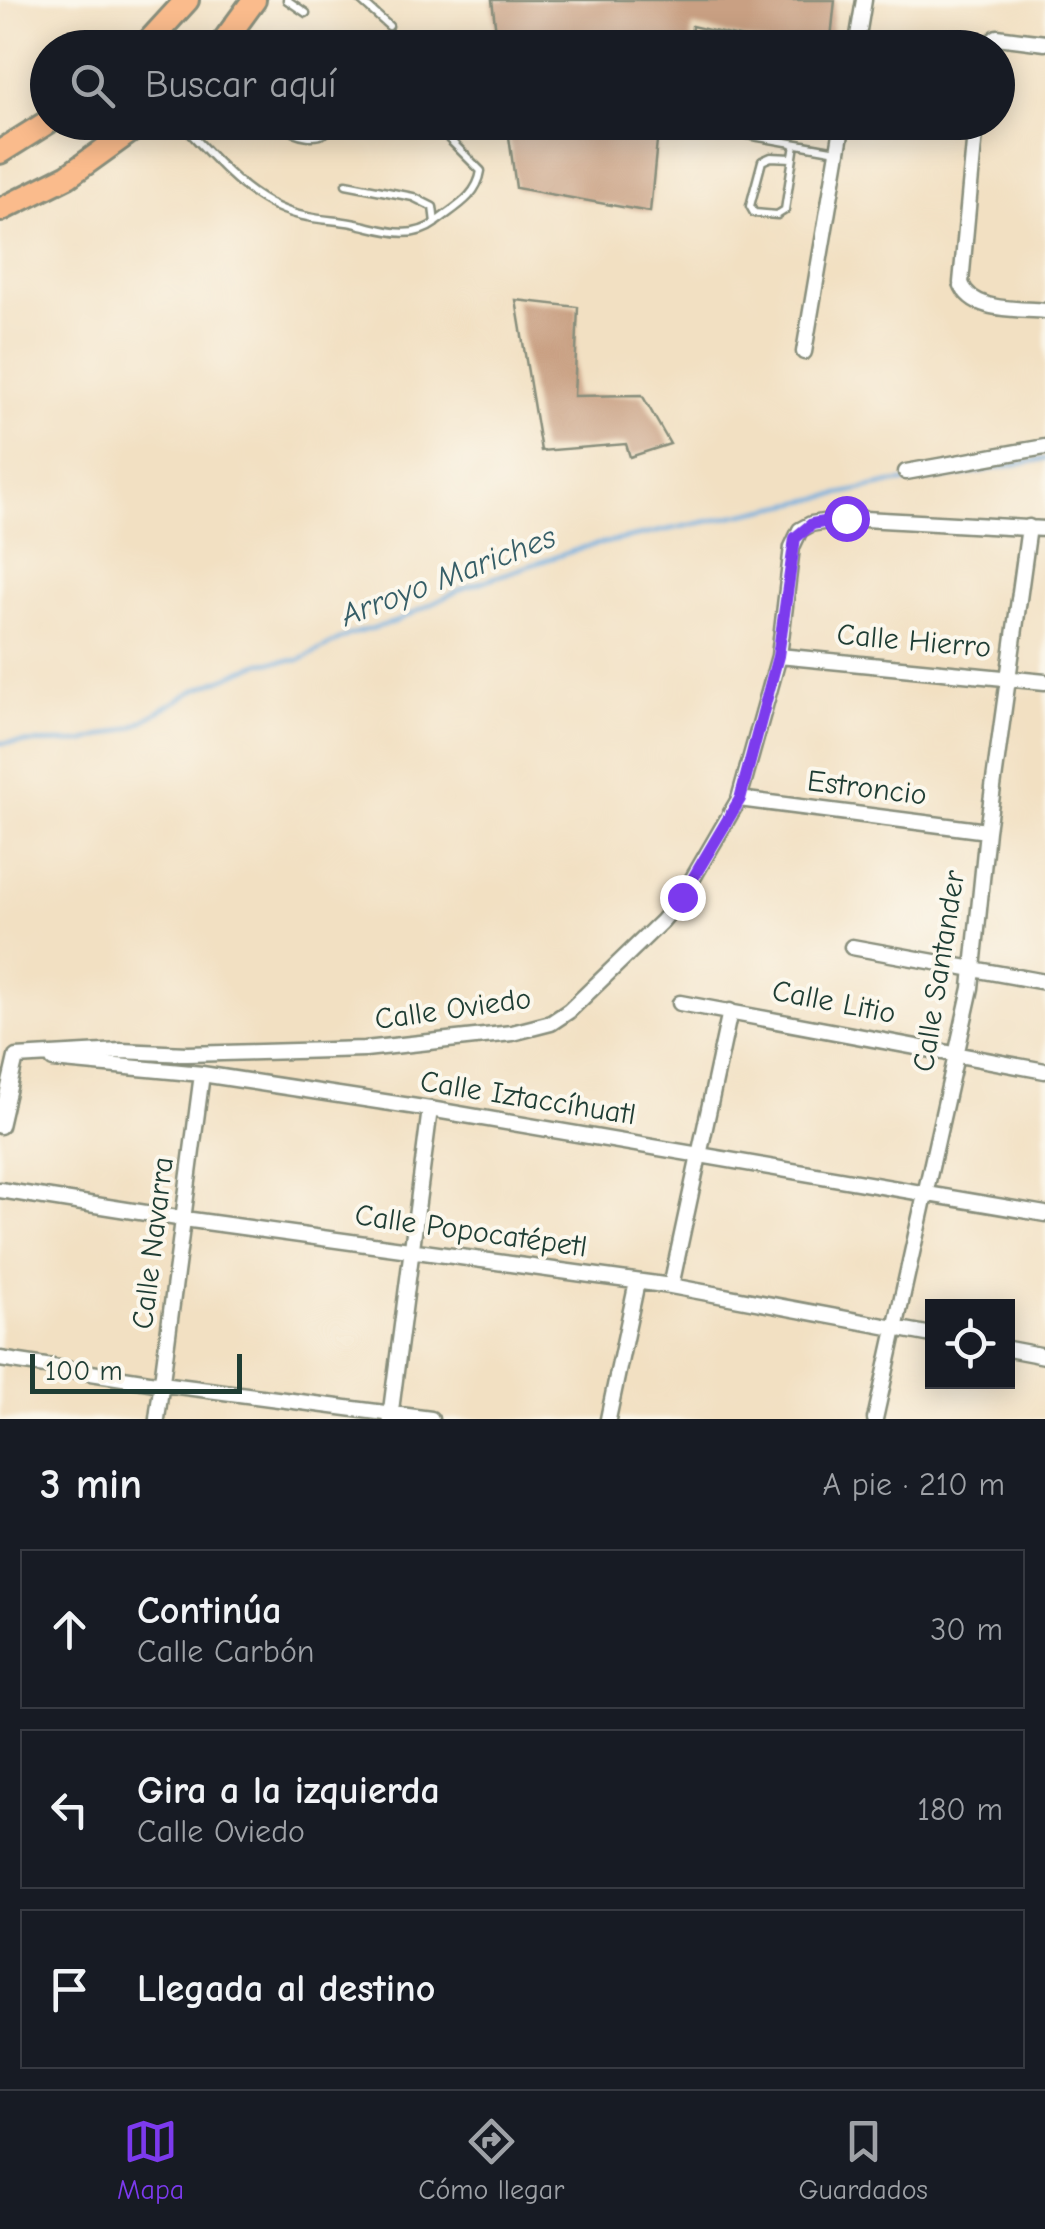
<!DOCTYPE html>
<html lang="es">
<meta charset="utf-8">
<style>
:root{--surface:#171b24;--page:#242831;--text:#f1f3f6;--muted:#9ea1a6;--line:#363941;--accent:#7c3aed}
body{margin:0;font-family:"Comic Neue",sans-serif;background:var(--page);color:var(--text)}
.controls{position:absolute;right:30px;bottom:30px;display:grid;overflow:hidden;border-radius:0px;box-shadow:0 5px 25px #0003}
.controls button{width:90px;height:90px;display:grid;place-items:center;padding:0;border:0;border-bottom:2px solid var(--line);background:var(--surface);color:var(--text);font:50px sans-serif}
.scale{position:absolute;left:30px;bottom:25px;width:212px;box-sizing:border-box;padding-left:10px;border:5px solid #1f3d34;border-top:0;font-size:28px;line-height:35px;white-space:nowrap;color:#1f3d34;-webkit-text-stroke:8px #fbf7ec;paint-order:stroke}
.stop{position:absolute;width:30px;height:30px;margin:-22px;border:8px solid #7c3aed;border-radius:50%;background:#fff}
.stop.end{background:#7c3aed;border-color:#fff;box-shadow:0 2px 10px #0008}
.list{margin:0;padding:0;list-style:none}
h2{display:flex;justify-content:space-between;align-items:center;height:130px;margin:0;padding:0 40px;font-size:42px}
h2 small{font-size:32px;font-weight:400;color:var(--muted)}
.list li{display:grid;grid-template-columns:65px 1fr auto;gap:30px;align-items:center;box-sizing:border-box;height:160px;margin:0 20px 20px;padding:0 20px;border:2px solid var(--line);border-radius:0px}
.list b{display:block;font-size:38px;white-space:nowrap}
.list p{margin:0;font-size:32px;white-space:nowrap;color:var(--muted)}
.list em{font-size:32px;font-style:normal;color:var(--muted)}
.icon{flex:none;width:55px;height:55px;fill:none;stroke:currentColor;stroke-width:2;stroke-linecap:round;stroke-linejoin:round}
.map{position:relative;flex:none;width:1045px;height:1419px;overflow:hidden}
.search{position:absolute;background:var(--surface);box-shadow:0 5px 25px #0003;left:30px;right:30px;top:30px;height:110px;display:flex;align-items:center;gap:25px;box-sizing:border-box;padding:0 35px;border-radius:55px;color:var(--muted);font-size:38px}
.sheet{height:670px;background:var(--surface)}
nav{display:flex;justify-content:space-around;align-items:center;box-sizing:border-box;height:140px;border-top:2px solid var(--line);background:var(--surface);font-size:28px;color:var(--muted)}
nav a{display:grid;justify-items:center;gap:5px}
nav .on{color:var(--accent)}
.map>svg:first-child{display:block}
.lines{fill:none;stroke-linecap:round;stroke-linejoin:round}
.stream{stroke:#6cacdf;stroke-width:4}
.building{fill:#c9a083}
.lane-casing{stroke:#888e7b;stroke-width:11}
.street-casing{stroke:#888e7b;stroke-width:19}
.primary-casing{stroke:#888e7b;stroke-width:28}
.lane{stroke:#fff;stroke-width:6}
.street{stroke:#fff;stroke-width:14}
.primary{stroke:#fabb8c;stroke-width:22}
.route{stroke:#7c3aed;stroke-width:12}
.labels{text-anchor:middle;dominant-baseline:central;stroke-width:8;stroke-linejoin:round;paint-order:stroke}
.street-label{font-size:30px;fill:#1f3d34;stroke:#fbf7ec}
.water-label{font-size:32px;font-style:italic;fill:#365e67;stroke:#fbf7ec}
</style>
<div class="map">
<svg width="1045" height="1419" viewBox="0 0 1045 1419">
<rect width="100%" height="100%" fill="#fbf7ec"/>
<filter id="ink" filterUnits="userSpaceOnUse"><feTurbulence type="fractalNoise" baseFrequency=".01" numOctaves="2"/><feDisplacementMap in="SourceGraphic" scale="20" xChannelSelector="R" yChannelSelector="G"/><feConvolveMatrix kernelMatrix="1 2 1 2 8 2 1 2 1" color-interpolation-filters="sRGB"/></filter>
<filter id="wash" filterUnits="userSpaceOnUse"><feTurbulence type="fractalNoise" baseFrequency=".0048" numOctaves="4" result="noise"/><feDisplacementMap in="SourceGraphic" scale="40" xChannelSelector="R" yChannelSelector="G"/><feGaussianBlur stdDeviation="2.25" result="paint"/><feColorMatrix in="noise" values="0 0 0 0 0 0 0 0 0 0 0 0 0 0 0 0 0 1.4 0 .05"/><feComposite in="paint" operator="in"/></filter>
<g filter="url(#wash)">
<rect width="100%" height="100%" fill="#f2e0c2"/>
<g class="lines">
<path class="stream" d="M0,743L82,742L133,727L195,690L261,663L300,660L349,635L395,622L466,587L585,547L892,483L945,478L1045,459"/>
</g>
<g id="blocks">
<path class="building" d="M492,0H835L830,48H787L692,26L690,48H498Z
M507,122H590L615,127V122H635L658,131L650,212L516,188Z
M516,300L578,307L574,396L642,395L670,444L630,457L626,444L541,451Z"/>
</g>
</g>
<g filter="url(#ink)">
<use href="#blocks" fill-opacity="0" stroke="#888e7b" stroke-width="2.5"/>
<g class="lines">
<g class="lane-casing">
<path id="lane" d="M287,0L306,13
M360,0L389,26
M238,35L260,48
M696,43L725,48
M180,122C217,161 252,207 308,217C326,221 344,220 361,225C387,231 412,240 435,223L433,207L413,197L346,184
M274,122C297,136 319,145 339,122
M674,122L837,151
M792,158L771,157L762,161L750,206L754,213L777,215L785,210L795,144
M436,222C455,207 477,197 481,171L449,139"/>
</g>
<g class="street-casing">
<path id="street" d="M856,48L864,0
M984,48L997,37L1045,43
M976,122L961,283C972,313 1018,308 1045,311
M804,352L843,122
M906,472L1045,447
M779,656L1045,682
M739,799L987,831
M852,947L1045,982
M680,1003L1045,1071
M16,1057L121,1051L187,1054L365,1049L512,1033L551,1023L569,1011L662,921L682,897L739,799L779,656L792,547L800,530L811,524L846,518L1045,529
M53,1060L202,1074L430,1109L1045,1214
M0,1126L16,1057
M0,1190L184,1219L671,1286L932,1335
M671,1286L730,1011
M1008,1349L1045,1356
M0,1359L162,1384L431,1419
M390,1418L430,1109
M157,1419L202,1074
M608,1419L637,1282
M875,1419L971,988L987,831L1029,527"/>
</g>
<g class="primary-casing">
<path id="primary" d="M143,48L187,0
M219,48L254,0
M0,152L48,122
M0,210L68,176L143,122"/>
</g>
<use href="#lane" class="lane"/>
<use href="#street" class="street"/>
<use href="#primary" class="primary"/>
</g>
</g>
<g class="lines" filter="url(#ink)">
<path class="route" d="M682,897L740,799L778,656L795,538L812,524L846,518"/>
</g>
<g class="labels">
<g class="street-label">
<text transform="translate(914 641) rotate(5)">Calle Hierro</text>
<text transform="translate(867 788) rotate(7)">Estroncio</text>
<text transform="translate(939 971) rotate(-81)">Calle Santander</text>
<text transform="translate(834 1002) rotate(11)">Calle Litio</text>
<text transform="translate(453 1009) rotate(-8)">Calle Oviedo</text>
<text transform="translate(528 1098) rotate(9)">Calle Iztaccíhuatl</text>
<text transform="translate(471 1231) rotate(8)">Calle Popocatépetl</text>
<text transform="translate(153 1243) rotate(-83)">Calle Navarra</text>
</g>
<g class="water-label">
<text transform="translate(448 576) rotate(-21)">Arroyo Mariches</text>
</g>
</g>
</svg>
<div class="controls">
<button><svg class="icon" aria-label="locate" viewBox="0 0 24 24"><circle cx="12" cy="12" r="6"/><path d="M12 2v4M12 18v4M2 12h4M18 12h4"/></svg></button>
</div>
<div class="scale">100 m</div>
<div class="stop" style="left:846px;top:518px"></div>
<div class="stop end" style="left:682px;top:897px"></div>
<div class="search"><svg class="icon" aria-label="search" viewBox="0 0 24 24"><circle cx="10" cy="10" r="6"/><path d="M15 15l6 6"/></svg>Buscar aquí</div>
</div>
<section class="sheet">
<h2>3 min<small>A pie · 210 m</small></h2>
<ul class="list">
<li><svg class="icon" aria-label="ahead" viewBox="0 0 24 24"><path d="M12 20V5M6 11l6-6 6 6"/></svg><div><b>Continúa</b><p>Calle Carbón</p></div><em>30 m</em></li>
<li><svg class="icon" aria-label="left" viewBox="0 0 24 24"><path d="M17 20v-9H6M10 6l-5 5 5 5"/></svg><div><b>Gira a la izquierda</b><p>Calle Oviedo</p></div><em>180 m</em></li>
<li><svg class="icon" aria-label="arrive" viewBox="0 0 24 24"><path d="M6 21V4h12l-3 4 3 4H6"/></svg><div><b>Llegada al destino</b></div></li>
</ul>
</section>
<nav>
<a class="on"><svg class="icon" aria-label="map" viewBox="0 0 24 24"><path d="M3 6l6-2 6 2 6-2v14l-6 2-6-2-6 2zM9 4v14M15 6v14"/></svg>Mapa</a>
<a><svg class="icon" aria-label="directions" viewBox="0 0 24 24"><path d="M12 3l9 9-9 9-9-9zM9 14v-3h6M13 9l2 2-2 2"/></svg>Cómo llegar</a>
<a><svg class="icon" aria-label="saved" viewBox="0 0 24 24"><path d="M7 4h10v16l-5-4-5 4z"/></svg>Guardados</a>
</nav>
